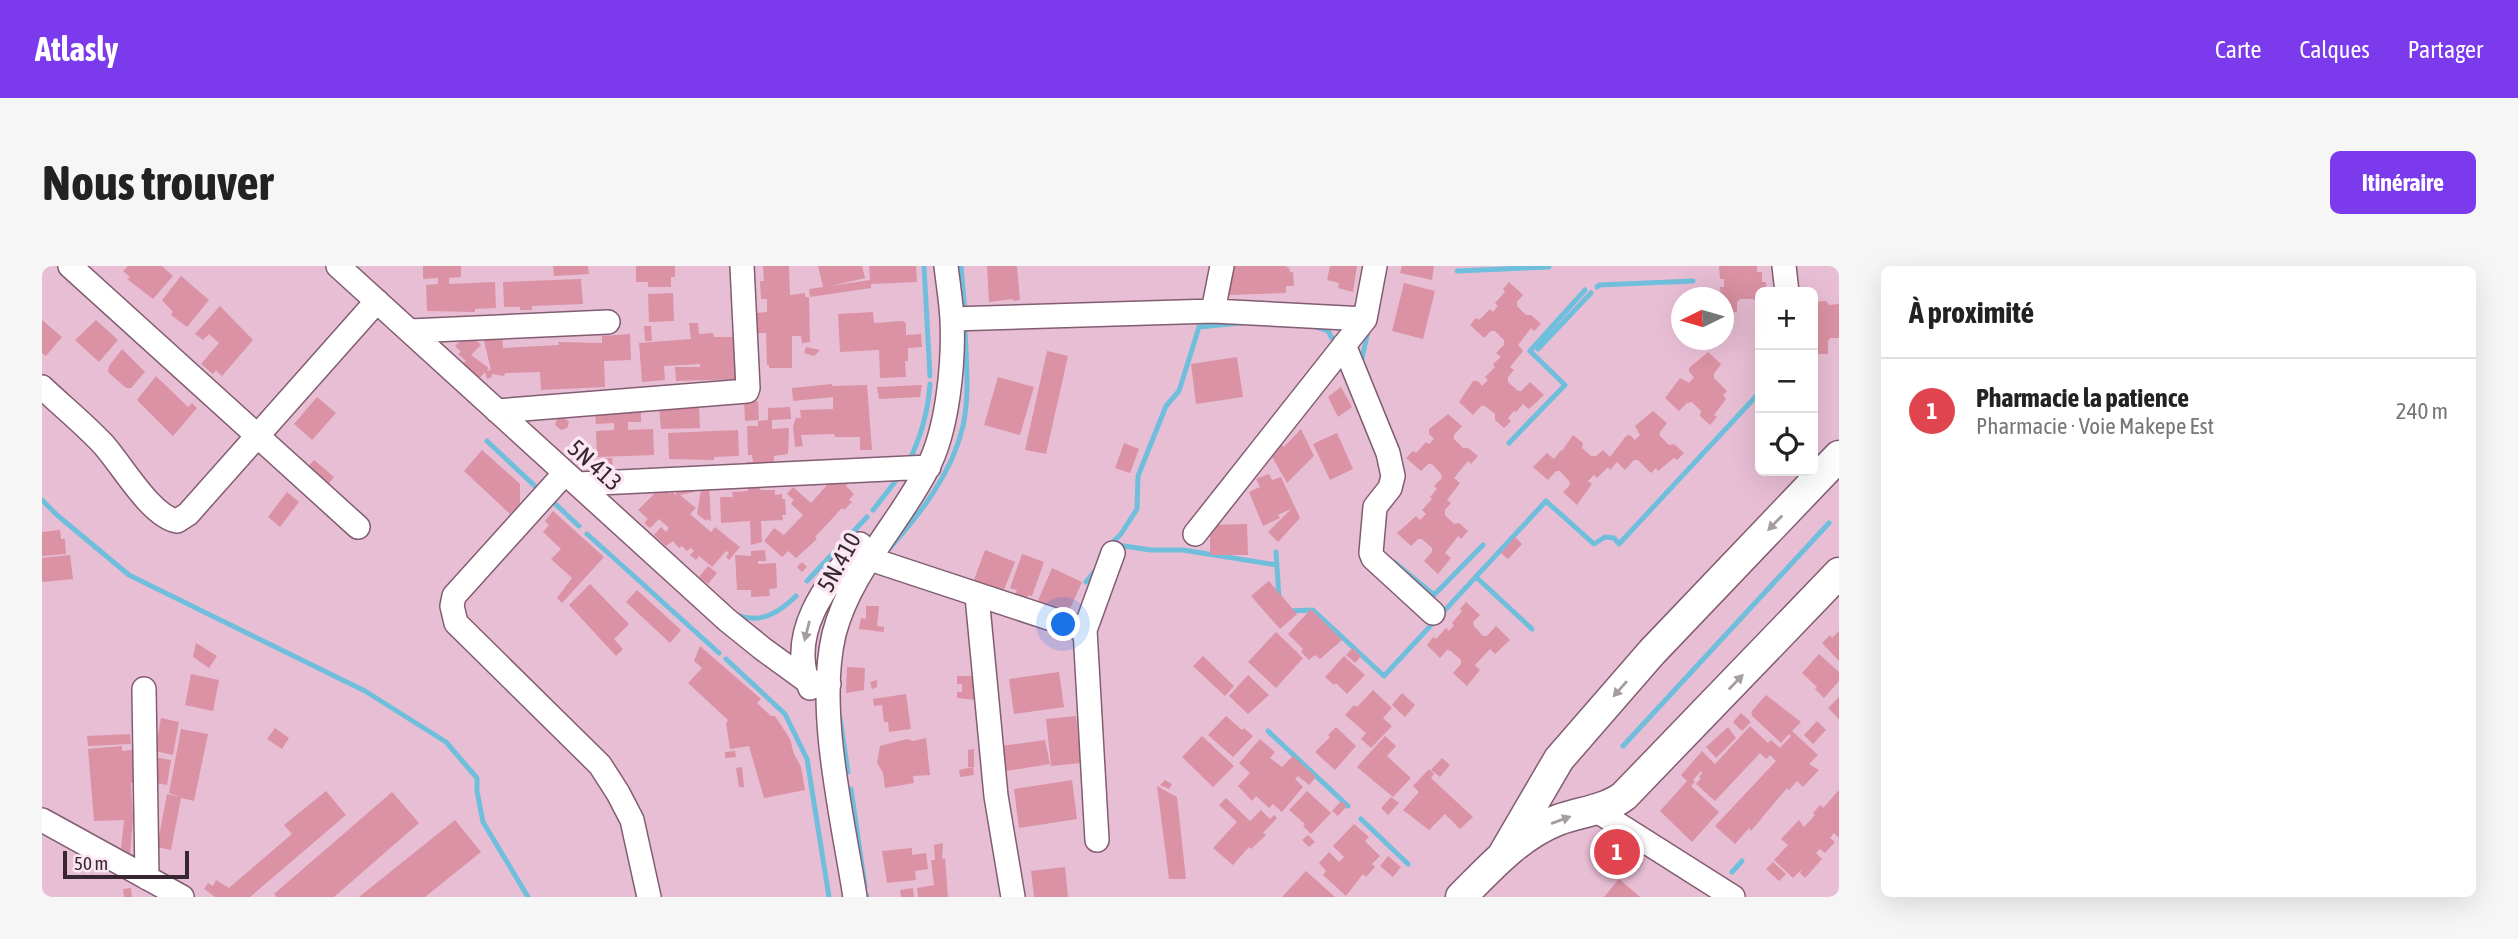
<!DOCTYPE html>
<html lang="fr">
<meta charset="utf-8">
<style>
:root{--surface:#fff;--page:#f6f6f6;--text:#222;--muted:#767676;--line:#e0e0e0;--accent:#7c3aed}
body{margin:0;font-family:"Asap Condensed",sans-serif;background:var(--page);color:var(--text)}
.controls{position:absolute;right:21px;top:21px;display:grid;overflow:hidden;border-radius:10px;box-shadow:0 7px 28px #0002}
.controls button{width:63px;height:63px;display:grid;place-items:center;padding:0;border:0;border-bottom:2px solid var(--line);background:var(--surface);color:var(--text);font:35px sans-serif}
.compass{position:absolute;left:1629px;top:21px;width:63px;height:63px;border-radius:50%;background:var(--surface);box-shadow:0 7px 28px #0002;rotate:265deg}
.scale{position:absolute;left:21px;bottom:18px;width:126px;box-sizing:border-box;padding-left:7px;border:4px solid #36262f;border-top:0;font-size:19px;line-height:24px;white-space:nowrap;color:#36262f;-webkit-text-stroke:5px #fbe6f1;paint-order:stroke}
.you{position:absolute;left:1022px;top:359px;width:24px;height:24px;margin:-18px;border:5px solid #fff;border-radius:50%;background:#1a73e8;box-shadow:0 0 0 10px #1a73e833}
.badge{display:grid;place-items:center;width:46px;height:46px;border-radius:50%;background:var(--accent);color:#fff;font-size:23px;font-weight:700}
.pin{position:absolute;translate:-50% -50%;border:4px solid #fff;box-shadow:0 2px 7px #0006}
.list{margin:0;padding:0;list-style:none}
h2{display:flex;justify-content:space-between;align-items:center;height:91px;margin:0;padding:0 28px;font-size:30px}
h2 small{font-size:23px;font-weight:400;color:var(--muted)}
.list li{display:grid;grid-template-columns:46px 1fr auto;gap:21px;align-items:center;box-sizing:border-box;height:105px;padding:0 28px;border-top:2px solid var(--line)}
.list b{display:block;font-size:26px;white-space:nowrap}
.list p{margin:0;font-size:23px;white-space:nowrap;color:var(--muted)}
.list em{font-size:23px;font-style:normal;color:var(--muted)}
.icon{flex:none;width:38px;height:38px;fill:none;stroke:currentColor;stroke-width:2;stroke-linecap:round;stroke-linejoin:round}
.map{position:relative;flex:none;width:1797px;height:631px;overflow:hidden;border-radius:10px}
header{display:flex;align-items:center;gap:42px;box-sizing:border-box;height:98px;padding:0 35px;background:var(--accent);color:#fff}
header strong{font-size:33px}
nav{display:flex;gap:38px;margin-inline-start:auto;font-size:24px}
.intro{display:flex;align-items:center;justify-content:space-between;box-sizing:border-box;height:168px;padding:0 42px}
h1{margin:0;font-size:49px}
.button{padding:18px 32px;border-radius:10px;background:var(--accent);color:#fff;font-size:24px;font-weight:700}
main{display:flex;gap:42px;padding:0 42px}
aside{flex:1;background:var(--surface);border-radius:10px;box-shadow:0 7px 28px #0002}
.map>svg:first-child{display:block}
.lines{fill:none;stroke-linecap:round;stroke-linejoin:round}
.stream{stroke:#6fbfdc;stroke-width:5}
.building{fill:#da92a4}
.minor-casing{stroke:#825d72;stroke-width:26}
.major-casing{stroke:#825d72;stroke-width:33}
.minor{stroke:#fff;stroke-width:23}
.major{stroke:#fff;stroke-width:30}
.oneway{fill:#a59da1}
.labels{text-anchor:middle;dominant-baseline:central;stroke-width:7;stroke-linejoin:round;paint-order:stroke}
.street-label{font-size:24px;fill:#36262f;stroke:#fbe6f1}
</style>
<header>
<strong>Atlasly</strong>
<nav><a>Carte</a><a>Calques</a><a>Partager</a></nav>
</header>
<div class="intro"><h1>Nous trouver</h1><a class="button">Itinéraire</a></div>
<main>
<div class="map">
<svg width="1797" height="631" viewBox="0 0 1797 631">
<rect width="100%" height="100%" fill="#e8bed5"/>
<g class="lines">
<path class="stream" d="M882,0L888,110
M919,0L923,46
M1415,5L1507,1
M1555,21L1557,19L1651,15
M1274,61L1286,65L1294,79
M1496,83L1549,27
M1317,99L1319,97L1326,65
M445,175L496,223
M1467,177L1523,119L1488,85L1543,24
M867,195C879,171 886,145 888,118
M508,233L523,247
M0,234L15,249L87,309L323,425L404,476L435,512V525L441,556L486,631
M831,244L853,216
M526,250L537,260
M545,268L603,320
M1075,279L1109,284H1141L1235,299
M1067,280L1079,268L1095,243L1096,210L1124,140L1137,125L1157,61L1198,57
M846,284C878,248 910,208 921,160C928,128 924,94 923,62
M1234,286L1237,332
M1352,296L1392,329L1441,279
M1434,311L1490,363
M765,315L825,251
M1044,316L1056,301
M604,321L614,330
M616,332L677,387
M1245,345L1271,344L1342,410L1504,235L1552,278L1563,271L1572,272L1577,278L1718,126
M695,349C718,358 737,347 754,330
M684,393L743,448L765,493L787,631
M798,452L806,506
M1226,465L1306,540
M1581,480L1787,257
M809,523L823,620
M1319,553L1366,598
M1690,606L1700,595
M825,630V631"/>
</g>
<path class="building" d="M86,0H120L131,10L111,33L85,13L88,11L81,5Z
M381,0H419V11L407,12V18L453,16L454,42L433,43V46L385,45L384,19L396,18V12L381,13Z
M511,0H546L547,8L512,10Z
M594,0H633V11H629V21H606V16H594Z
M721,0H747L748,29L763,27V31H767L768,76L760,77L759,70H750V102H727V99H725L724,67H714L713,47L725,46V33H719L718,15H722Z
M776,0H820L823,12L789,20L828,14L827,0H874L875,16L829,18V22L768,31L767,23L781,21Z
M945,0H975L978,34L971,35V33L947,36Z
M1188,0H1243L1247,2L1248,6H1251L1252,20H1244V27L1187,29L1184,27Z
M1288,0H1315L1311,26L1296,22L1297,17L1285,14Z
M1360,0H1392L1390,14L1358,7Z
M1677,0H1715V6H1720V16H1724V26H1718V48H1715V36L1711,33H1698L1695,36V46L1682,47V32H1679L1678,21H1682V13H1678Z
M139,10L167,34L145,61L129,49L131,46L120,34Z
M539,13L541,38L490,40V44H478V41H462L461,16Z
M1467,16L1481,29L1475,36V40L1484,49H1489L1499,58L1492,65L1489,62L1476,79L1481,85L1468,101L1472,104L1466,111V116L1476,125H1479L1488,116L1502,129L1487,143L1481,138L1474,146L1472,145L1466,152L1469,155L1462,162L1453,154V148L1443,140H1439L1431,149L1417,136L1431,115H1436L1440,120L1446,114L1443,111L1453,101L1451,98L1459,91L1454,87L1462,79V74L1453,65H1449L1442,72L1428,59L1434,52L1437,54L1448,43L1451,46L1456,40L1453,37L1463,26L1461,23Z
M1362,17L1393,25L1381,73L1350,65Z
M631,27L632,55L607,56L606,28Z
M1784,35L1787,39L1797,38V72H1788L1786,75V88H1771V67H1775V56L1772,36Z
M178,40L211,74L180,110L174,104L171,108L159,98L177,77L167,68L161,74L153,68Z
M831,46L832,57L861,55L864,57V69L879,68L880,81L866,82V95H863L864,111L838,112L837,84L798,86L796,48Z
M0,54L20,71L4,90L0,87Z
M54,54L76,74L57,96L33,74Z
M647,57H656L657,68L671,67L672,71H698L702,113L634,115L633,101H658V98L622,100L623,114L600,116L597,77L649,73Z
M602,60H609L610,75H603Z
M460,66L461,82L517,79L516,76L560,77V70L588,68L589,94L562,95L563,121L499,124L498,106L463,107L462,110L450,108V111L445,113L443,106L436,114L420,98L424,95L416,88L419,86L413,80L426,67L439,79L429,89L447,102L444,105L449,104L440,67Z
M764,81L778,84L772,90L762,87Z
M80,83L103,106L89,122H84L66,106L67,100Z
M1005,85L1026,90L1004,188L983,184Z
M1666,86L1679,98L1672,108V112L1685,125L1681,129L1684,133L1672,149L1675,151L1668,159L1658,150L1659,145L1650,136L1645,137L1637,145L1623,132L1638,112L1647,117L1652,111L1647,106V102Z
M1195,91L1201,131L1154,138L1149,98Z
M114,110L146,141L150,137L155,142L131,170L95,134Z
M956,111L992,121L978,169L942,159Z
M790,118V120L825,119L830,184H818V171H793L792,168L759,169L761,180L753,181L751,160L754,152H759L758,144L791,143V131L751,135L750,122Z
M880,119L878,131L837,133L835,121Z
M1299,121L1310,141L1296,151L1286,131Z
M275,131L294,147L270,174L252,158Z
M702,135H716L717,154L703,155Z
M657,140L658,162L619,163L617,141Z
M748,141L749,153L730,154V163L747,162L746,188L732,190L731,204L706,205L705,196H711L710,189H706L705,160H716V155L726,154V142Z
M599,144V156H586V164L611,163L612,189L555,191L554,165L572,164V157L554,158L553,146Z
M1611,145L1625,157L1618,166V170L1627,179L1632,178L1642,187L1635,194L1632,192L1616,205L1614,202L1609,207L1596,194H1592L1583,204L1575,196L1568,204L1566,201L1555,212L1552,209L1546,215L1550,218L1535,239L1521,226L1528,219L1527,215L1518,205H1514L1506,214L1491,201L1505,187L1512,193L1519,184L1520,185L1531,169L1541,177L1540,182L1549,190H1554L1561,184L1568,191L1584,170L1588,169L1593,174L1598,169L1593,160Z
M1406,148L1420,160L1412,169V173L1421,182H1426L1436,190L1429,198L1426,195L1412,212L1418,217L1405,234L1409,237L1403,244V249L1412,258L1417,257L1426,265L1419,273L1416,270L1410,278L1403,287L1409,292L1396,308L1382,295L1390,286V282L1380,273H1376L1369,280L1355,267L1374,250L1378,254L1384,248L1380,244L1390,233L1388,231L1395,223L1392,220L1400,212L1399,208L1390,198H1386L1379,205L1364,192L1371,185L1374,187L1384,176L1387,178L1392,173L1387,168V163Z
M522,152L527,156L525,162L519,164L513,159L515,153Z
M1259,163L1272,190L1245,217L1229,189L1239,178L1242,181Z
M696,164L697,190L672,191V194L627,193L626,167Z
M1295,167L1311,203L1288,214L1271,178Z
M1082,177L1097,183L1088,207L1073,202Z
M440,184L478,218V238L468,248L422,205Z
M570,192L571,204L556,205V193Z
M272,194L292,211L283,222L263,204Z
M1227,208L1230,214L1239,211L1258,252L1236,276L1226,266L1249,243L1236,249L1238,252L1221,260L1207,226L1218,221L1214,213Z
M793,210L807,216L804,220L812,228L807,234L810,236L802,244L800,242L773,271L775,273L754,292L746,285L740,291L722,275L732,262L742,269L761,249L749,238L752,234L745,228L751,221L769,237Z
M717,213L718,224H733V229L740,228V233H743L744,249H740L741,254L719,255L720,276L709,279L708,255L679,257L678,231H691L690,226L706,225V214Z
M634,216H652V226L638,229L654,242L648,248L669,266L673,261L698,281L687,294L684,291L687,287L684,285L670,301L657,290L654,294L648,289L652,285L649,282L645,285L640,280L637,282L631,275L624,280L612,269L619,261L624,266L627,262L617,253L608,262L602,257L606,253L596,244L619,221L628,228L630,226L634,229Z
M660,218H667L669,255L665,253L664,255L655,248Z
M245,226L257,236L238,261L226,251Z
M511,245L562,291L520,337L515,332L530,312L509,293L519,283L501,266L507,259L503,255Z
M1205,258L1206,289H1168V259Z
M18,264L19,273H23L24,288L0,290V266Z
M1473,271L1480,278L1466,293L1459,287Z
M723,284L724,295H716V298L734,297L735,322L727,323L728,330L709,331V324H695L693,289L709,290V285Z
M943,284L973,296L959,331L930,319Z
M980,288L1002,296L990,330L986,329L985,332L973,328L975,324L968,322Z
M28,289L31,313L0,316V292Z
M760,296L765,301L760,306L755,301Z
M666,300L675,307L666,318L657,311Z
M1010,302L1040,316L1024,352L994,339Z
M1227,315L1255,348L1238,363L1209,330Z
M548,318L587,358L572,373L581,383L574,390L527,339Z
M595,324L639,364L628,377L584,336Z
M1424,336L1438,349L1431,356L1432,360L1441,370H1445L1454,360L1468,374L1453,388L1448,383L1433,399L1438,404L1425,420L1411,407L1419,398V394L1409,385L1405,384L1398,392L1385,379L1391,371L1394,373L1404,362L1407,365L1412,359L1410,357L1420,345L1418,343Z
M824,340H837L835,360L842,361V366L817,363L819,352L824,353Z
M1269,343L1300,374L1278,393L1273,389L1267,394L1259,386L1261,383L1246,368Z
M1797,365V395L1780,377L1788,369L1790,372Z
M1234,366L1261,392L1234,422L1206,396Z
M154,377L175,390L167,402L151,391Z
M658,380L719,433L715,437L729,450H733L748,473L752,488L759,501L763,524L722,532L707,480L688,483L684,457L686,454L646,417L660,402L652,395Z
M1311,382L1319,390L1313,397L1304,389Z
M1777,388L1797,406V415L1782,432L1773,423L1775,421L1760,407Z
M1161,390L1192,420L1183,430L1151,400Z
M1302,390L1323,409L1305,428L1294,417L1292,419L1283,411Z
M805,401L823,402L822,424L804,427Z
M1017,406L1022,441L972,448L967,413Z
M149,408L177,414L171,445L143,439Z
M1206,409L1227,429L1206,448L1187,430Z
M915,410H934V434L915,432V426H920V418H915Z
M835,414V421L830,423L828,416Z
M1331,424L1350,442L1341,452L1350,460L1329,482L1319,473L1324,467L1303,449L1312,439L1315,441Z
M1360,427L1373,439L1363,451L1350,439Z
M864,428L869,463L847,466L846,456H842L840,439L832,440L831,433Z
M1724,429L1759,456L1750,465L1776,489L1767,498L1777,504L1761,521L1755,515L1747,524L1745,522L1709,565L1707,562L1693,578L1673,560L1734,495L1728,489L1724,493L1718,487L1673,535L1654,518L1659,512L1657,511L1660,507L1659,505L1651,514L1653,516L1649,520L1677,546L1650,576L1618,545L1645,515L1639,509L1660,485L1673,498L1708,460L1726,477L1729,474L1738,482L1749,470L1747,468L1739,477L1709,449L1711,448L1709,446Z
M1797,431V453L1786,442Z
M1699,447L1709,456L1700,465L1691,456Z
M1034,450L1039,497L1009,500L1004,453Z
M1184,450L1200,464L1202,462L1211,470L1191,491L1166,469Z
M119,452L137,456L131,489L113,485Z
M1775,455L1784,464L1771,478L1762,469Z
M1294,461L1314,480L1293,504L1273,486L1288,471L1286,469Z
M1686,461L1694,472L1674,492L1664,481Z
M233,462L247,472L240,483L225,473Z
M139,463L166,468L152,535L139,532L129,584L115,581L125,528L138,531L127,527Z
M88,468L89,478L46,480L45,470Z
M1160,470L1192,500L1171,521L1140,491Z
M1343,470L1354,480L1345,490L1369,512L1351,531L1315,501Z
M884,472L888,509L871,510L872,517L843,522L841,507L835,497L838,480L865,473L871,475Z
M1218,473L1233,486L1228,492L1240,501L1251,490L1274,511L1267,519L1256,510L1253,513L1261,521L1240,546L1231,538L1227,542L1214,530L1210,535L1196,520L1208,507L1197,497Z
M1003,474L1008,498L964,505L959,480Z
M80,480V485L90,484L96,517H89L91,553L88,588L79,582L82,554L52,555L46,483Z
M932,483V501H926V484Z
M693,485L694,491L683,492V486Z
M112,491L129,494L125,519L108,516Z
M1400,492L1408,499L1398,511L1389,504Z
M700,501L702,521H697L694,502Z
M931,501L932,509L918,511L917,504Z
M1387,503L1392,508L1389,512L1431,551L1418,563L1403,548L1387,564L1361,544L1377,526L1371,520Z
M1030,514L1035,553L977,562L972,523Z
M1123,514L1130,518L1127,523L1118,519Z
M1115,520L1135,531L1144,613H1127Z
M1797,524V572L1792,567L1788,572L1793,576L1783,587L1778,583L1774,587L1780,593L1763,612L1758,607L1761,602L1751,612L1732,594L1746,579L1739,573L1757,554L1762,561L1773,549L1771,547L1778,539L1781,542Z
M284,525L304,549L208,631H173L162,623L166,617L171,620L174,614L187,622L250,568L242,559Z
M1265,525L1289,547L1269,568L1261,560L1263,558L1247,544Z
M350,526L377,557L292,631H235L232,628Z
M1349,531L1357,537L1346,549L1339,542Z
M1184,532L1208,555L1219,544L1228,553L1232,549L1235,552L1221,567L1224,569L1209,583L1207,581L1191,599L1171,582L1195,556L1177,539Z
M1299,535L1305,540L1296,550L1290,545Z
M413,554L439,586L383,631H317Z
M1312,558L1327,571L1323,575L1338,590L1330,598L1333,601L1324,611L1321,608L1304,630L1281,609L1284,605L1277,597L1287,586L1297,596L1302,591L1291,580Z
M1266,569L1273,576L1267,581L1260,574Z
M1561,572L1582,583L1601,597L1595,605L1575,591L1554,583Z
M901,577L900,593L903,592L906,631H876L875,622L892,619L889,594H893L892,579Z
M870,582V589L884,587L886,603L873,605L874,614L845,617L840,585Z
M1346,590L1359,601L1351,611L1338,600Z
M1731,596L1744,608L1737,615L1724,603Z
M1023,601L1026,631H992L989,605Z
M1264,605L1293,631H1240Z
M1577,613L1598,631H1562Z
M89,622L90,631H82L81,623Z
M871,622L872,631H859L858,624Z"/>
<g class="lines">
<g class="minor-casing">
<path id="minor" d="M28,0L316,261
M296,0L685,354L721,383L765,415L787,418
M1742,0L1745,26
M1171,45L1180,0
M910,53L1171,45L1323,53
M368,65L566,56
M1302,79L1346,187L1351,210L1348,222L1333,241L1329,287L1331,292L1391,347
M0,121C20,140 41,157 60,177C79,197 108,250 135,255L146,248L335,35
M455,145L705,125L706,122L700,0
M523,207L412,330L410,340L414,357L558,499L576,527L590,554L607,631
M536,218L887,201
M1153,268L1323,53L1333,0
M810,287L1043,364L1055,574
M935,330L954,530L971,631
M1043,364L1071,287
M768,422C744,367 785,318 818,278
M102,423L105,612
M1552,543L1691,631
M0,554L140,631
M813,631C801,553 774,445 792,368C808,306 856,259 885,203C906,164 912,96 910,53C909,35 906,17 904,0"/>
</g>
<g class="major-casing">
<path id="major" d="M1461,589L1517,493L1610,386L1797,190
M1419,631C1448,602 1477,569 1516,554C1538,546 1564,544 1582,530L1797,307"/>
</g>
<use href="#minor" class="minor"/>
<use href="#major" class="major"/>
</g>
<defs><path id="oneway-solid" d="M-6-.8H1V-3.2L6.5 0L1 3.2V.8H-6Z" transform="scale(1.75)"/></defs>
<g class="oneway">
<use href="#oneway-solid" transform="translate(1733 257) rotate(134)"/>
<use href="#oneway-solid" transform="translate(765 365) rotate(104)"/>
<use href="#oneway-solid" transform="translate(1694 416) rotate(-46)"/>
<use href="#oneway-solid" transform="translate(1578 423) rotate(131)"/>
<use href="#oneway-solid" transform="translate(1519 554) rotate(-20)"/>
</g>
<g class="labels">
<g class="street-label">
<text transform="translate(553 199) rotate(42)">5N 413</text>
<text transform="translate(797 296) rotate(-61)">5N.410</text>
</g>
</g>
</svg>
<div class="controls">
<button>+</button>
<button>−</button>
<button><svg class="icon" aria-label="locate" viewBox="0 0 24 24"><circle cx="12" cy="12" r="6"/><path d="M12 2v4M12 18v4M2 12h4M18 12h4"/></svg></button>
</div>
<svg class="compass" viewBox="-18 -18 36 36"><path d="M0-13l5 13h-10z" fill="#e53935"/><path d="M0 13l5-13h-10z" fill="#767676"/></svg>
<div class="scale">50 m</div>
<div class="you"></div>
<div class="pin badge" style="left:1575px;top:586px;background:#e0444e">1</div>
</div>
<aside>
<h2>À proximité<small></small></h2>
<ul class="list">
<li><span class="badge" style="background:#e0444e">1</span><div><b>Pharmacie la patience</b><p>Pharmacie · Voie Makepe Est</p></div><em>240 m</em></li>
</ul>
</aside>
</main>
